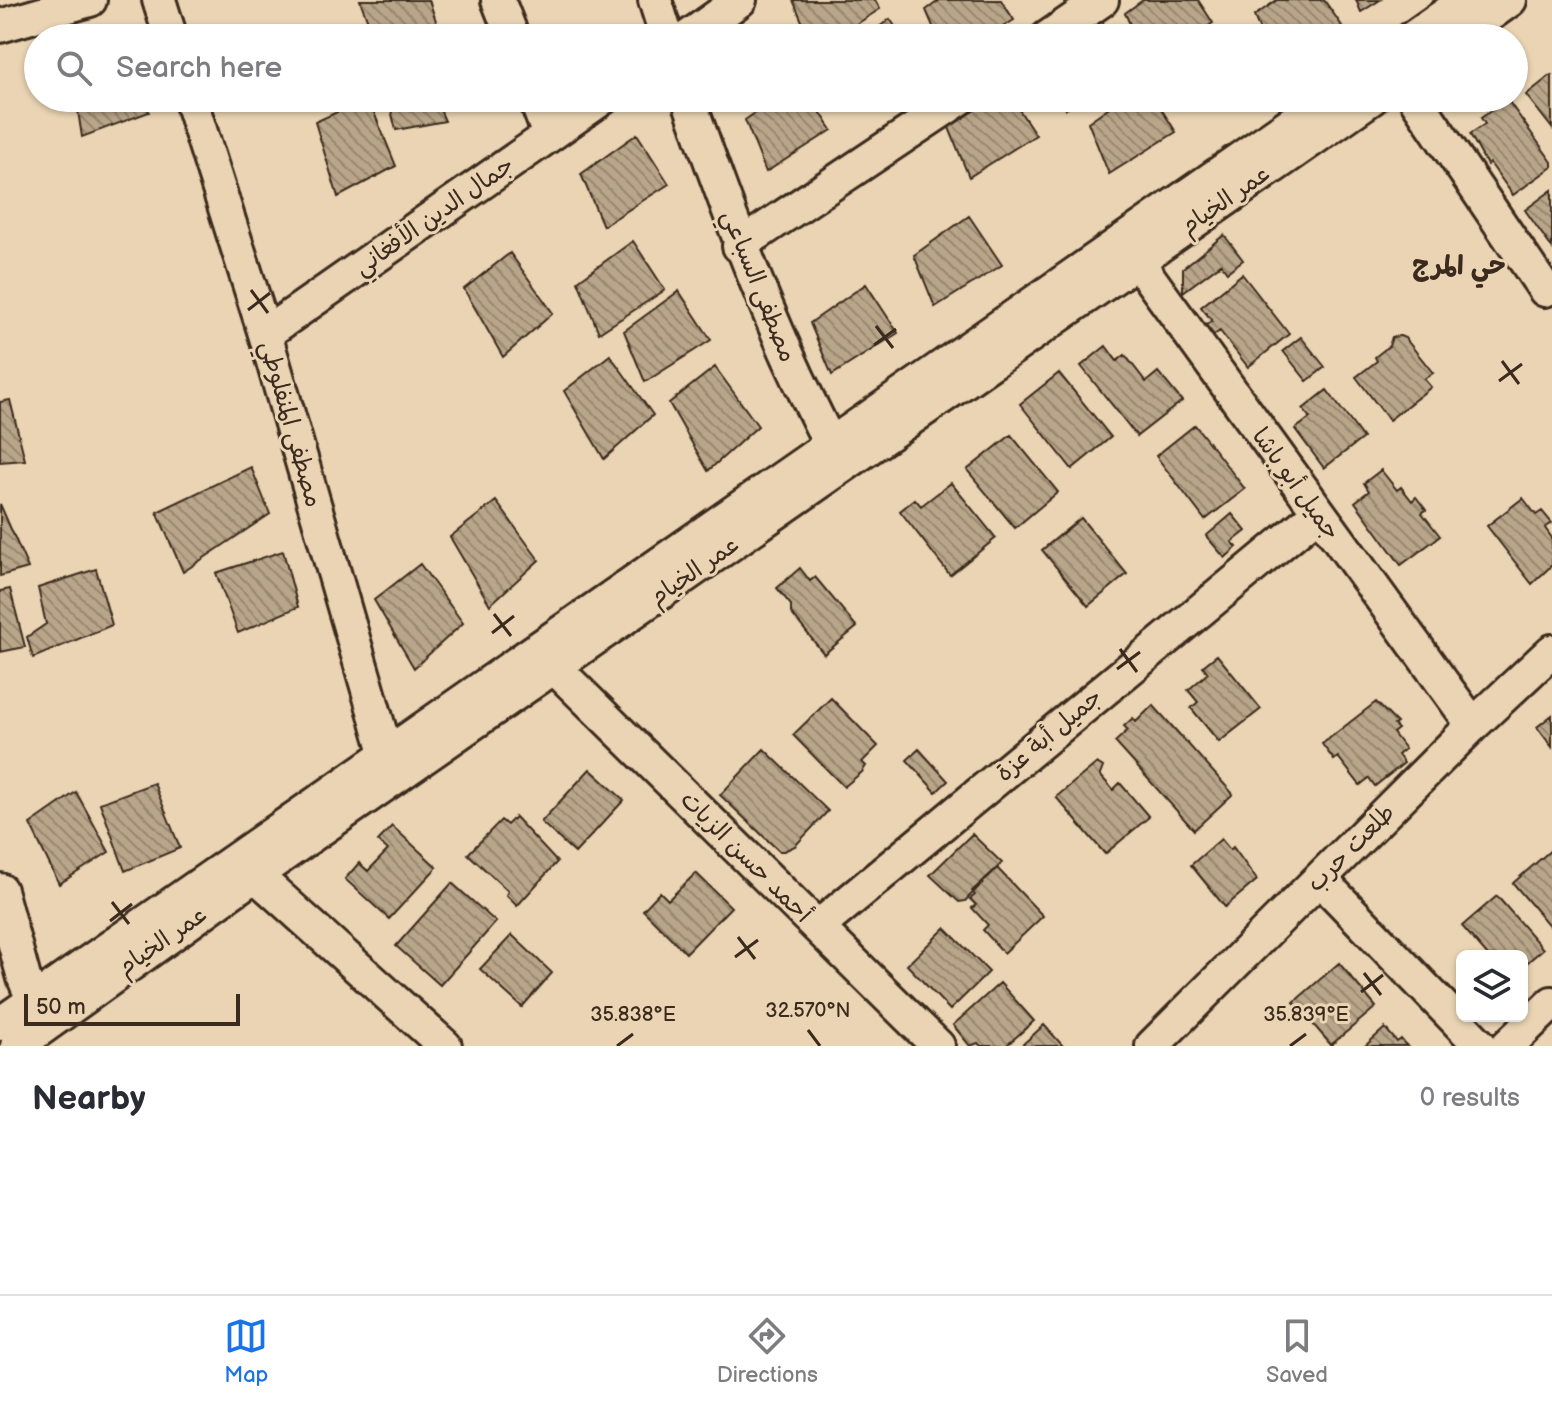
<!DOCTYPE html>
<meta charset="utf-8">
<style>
:root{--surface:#fff;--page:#f2f2f3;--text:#2b2b33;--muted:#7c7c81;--line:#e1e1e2;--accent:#1a73e8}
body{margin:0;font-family:"Balsamiq Sans","Playpen Sans Arabic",sans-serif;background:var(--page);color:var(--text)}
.controls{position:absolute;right:24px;bottom:24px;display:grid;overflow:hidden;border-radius:12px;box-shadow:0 2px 6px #0004}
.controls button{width:72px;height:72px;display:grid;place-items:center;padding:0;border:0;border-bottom:2px solid var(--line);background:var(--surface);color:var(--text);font:40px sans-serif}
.scale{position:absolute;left:24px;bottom:20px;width:216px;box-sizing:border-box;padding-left:8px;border:4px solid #3b2a1e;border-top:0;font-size:22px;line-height:28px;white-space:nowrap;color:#3b2a1e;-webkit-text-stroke:6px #ead4b3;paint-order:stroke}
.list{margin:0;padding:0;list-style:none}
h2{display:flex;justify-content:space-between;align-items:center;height:104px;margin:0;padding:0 32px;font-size:34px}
h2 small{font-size:26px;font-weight:400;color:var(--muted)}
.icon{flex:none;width:44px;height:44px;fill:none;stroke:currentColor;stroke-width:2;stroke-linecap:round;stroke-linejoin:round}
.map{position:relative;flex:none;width:1552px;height:1046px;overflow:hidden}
.search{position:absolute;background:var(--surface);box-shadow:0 2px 6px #0004;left:24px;right:24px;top:24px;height:88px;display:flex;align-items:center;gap:20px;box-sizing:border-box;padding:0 28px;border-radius:44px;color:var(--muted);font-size:30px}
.sheet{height:248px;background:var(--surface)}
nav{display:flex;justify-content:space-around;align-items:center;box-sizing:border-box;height:112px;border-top:2px solid var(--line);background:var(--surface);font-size:22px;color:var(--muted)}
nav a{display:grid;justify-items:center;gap:4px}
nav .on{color:var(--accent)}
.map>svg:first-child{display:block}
.building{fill:url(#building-back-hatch);stroke:#3b2a1e;stroke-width:2}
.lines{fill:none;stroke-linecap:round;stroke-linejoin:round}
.minor-casing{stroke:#3b2a1e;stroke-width:38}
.minor{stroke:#ead4b3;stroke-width:32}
.ticks{fill:none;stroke:#3b2a1e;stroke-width:3}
.labels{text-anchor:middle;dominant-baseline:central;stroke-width:6;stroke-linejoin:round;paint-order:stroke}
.street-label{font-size:24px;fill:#3b2a1e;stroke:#ead4b3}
.neighbourhood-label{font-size:26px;font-weight:bold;fill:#3b2a1e;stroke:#ead4b3}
.ticks-label{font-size:20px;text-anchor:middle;fill:#3b2a1e;stroke:#ead4b3;stroke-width:6;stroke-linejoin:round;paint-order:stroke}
</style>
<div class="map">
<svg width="1552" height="1046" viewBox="0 0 1552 1046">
<defs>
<pattern id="building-back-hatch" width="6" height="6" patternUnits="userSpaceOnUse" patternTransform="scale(2)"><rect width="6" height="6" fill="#b9a589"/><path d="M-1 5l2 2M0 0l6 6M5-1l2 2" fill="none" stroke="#98876f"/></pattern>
</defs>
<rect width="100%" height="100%" fill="#ead4b3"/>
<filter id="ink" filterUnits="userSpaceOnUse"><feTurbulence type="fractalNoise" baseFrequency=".0125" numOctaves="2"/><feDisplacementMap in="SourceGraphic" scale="16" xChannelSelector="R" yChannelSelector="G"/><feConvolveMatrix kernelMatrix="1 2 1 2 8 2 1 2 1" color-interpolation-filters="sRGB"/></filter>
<g filter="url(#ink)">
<path class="building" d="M360,0H429L438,27L405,38H374Z
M793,0H875L880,9L835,38H809Z
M940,0H1001L1014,20L985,38H938L926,10Z
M1143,0H1198L1213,23L1189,38H1136L1125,13Z
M1277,0H1324L1342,26L1323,38H1263L1254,16Z
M1356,0H1380L1361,12Z
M1100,18L1113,38H1072Z
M890,19L903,38H864Z
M1551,75L1552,76V128L1526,95Z
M76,98H145L149,112L82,137Z
M368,98L396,166L338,197L315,122Z
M388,98H435L445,121L396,130Z
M458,98H498L500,104H459Z
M722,98H745L728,108Z
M776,98H811L832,130L766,172L745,120Z
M851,98H875L856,110Z
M987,98H1011L1036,135L969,177L948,125Z
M1061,98H1084L1066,109Z
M1122,98H1154L1176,132L1109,174L1088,122Z
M1507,99L1552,162V167L1513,195L1490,163L1487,165L1470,134L1485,124L1481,118Z
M637,134L669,184L603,226L581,174Z
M1552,190V248L1525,210Z
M969,216L1002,265L935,307L914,255Z
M1224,235L1243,260L1227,272L1221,264L1183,292V268Z
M633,241L665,290L599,333L578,281Z
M510,253L553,313L503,357L464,289Z
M1242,274L1289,334L1248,367L1220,331L1214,335L1206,325L1212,321L1201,307Z
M866,284L898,333L832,375L810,323Z
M679,291L711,340L645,382L624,331Z
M1400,336L1405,338L1433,373L1424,379L1431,387L1389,420L1356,377L1377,361L1375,357L1389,346L1392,337Z
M1301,337L1325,367L1307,381L1283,351Z
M1106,346L1117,361L1125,355L1146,382L1158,372L1182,401L1137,436L1081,366Z
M610,355L653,415L604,459L564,391Z
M715,367L758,426L708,471L669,403Z
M1059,373L1111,437L1072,469L1020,404Z
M1327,390L1363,438L1324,468L1295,429L1310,418L1303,409Z
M10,400L25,460L0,462V402Z
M1195,425L1245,489L1205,520L1156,456Z
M1011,435L1058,492L1015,528L967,470Z
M251,467L270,514L183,572L157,512Z
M1381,470L1397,490L1401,487L1412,501L1416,497L1426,510L1422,513L1440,536L1401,565L1355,502L1369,491L1364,483Z
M951,483L996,538L950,575L900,511L915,499L921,506Z
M1523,498L1536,515L1542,511L1552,523L1545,528L1552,538V565L1532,584L1487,526Z
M496,501L539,560L490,605L450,537Z
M0,504L28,568L0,576Z
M1232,514L1246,531L1232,542L1237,547L1225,558L1206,536Z
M1081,518L1127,574L1088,606L1042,550Z
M283,551L298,607L238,633L216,573Z
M420,564L463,623L414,668L374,600Z
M800,568L810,581L815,577L857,627L824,654L791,613V605L777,588Z
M96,569L112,625L33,658L27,637L46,624L38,588Z
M10,589L25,647L0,652V591Z
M1217,655L1261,709L1219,742L1191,708L1198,702L1188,690L1208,673L1203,666Z
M831,698L878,746L862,762L866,766L862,772L844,787L793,735Z
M1376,702L1397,723L1394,725L1398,729L1393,733L1405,749L1398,755L1404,763L1375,786L1369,778L1360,785L1338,757L1334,760L1322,744Z
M1153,705L1233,794L1194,830L1115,742L1128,730L1124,726L1133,718L1136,722Z
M1552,715V747L1537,727Z
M764,749L828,811L795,846L784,851H779L720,795Z
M919,749L948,781L936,792L907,760Z
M1097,763L1103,767L1100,775L1113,790L1120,783L1149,817L1105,854L1056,797Z
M590,769L624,800L575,853L541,822Z
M154,783L180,848L125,871L100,803Z
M76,792L109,852L59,884L30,824Z
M515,817L557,862L517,906L506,895L508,891L468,854L501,820L507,825Z
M392,826L437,867L389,919L345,879L359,863L368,871L388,850L378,841Z
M972,834L1002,863L965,901L959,902L930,875Z
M1221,839L1230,850L1233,847L1257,880L1225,907L1191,865Z
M1552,849V929L1513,883Z
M997,868L1043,916L1004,953L983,930L988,925L972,908L976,905L970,899L975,895L972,891Z
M696,873L731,907L686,953L643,910L660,892L668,900Z
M452,883L496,922L440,985L396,946Z
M1497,896L1543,949L1522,967V956H1488L1462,926Z
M945,928L989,972L950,1010L907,965Z
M512,935L552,973L522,1007L480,969Z
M1339,963L1376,1007L1331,1045L1294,1002Z
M1000,983L1034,1021L1006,1046H981L978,1043L970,1046L953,1025Z
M1044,1025L1063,1046H1021Z
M1385,1028L1397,1042L1401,1039L1407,1046H1365Z"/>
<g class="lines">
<g class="minor-casing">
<path id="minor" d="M159,0L171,38
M498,0L513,38
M655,0L667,38
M0,26L90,0
M687,38L740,0
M1047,38L1102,0
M1412,38L1466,0
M1457,38L1510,0
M190,98L265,334L386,752
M535,98L549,135
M688,98C732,223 777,345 840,462
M1415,98L1545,290
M1124,243L1473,725
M739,246L961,98
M265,334L603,98
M554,667L938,1046
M255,875L445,1046
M1320,879L1481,1046
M0,890L24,978L41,1019
M818,927L1318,513
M0,1024L1327,98
M17,1046L255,875L1372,98
M1152,1046L1473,725L1552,651
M1507,1046L1552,1003"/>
</g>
<use href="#minor" class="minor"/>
</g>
</g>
<path class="ticks" d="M251,290L268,313M248,310L270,293M876,326L893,348M874,345L896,329M1502,361L1519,384M1499,381L1522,364M494,614L511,636M492,633L514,616M1120,649L1137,672M1117,669L1140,652M112,902L129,924M110,921L132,904M738,937L755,959M735,957L758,940M1364,973L1381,995M1361,992L1383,975M808,1030L820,1046M617,1046L633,1034M1290,1046L1306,1034"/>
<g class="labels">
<g class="street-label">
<text transform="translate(1225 200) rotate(-35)">عمر الخيام</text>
<text transform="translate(434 216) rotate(-35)">جمال الدين الأفغاني</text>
<text transform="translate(759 286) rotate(68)">مصطفى السباعي</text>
<text transform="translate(291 424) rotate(74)">مصطفى المنفلوطي</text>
<text transform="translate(1296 484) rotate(54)">جميل أبو باشا</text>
<text transform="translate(694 571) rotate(-35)">عمر الخيام</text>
<text transform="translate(1049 735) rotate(-40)">جميل أبة عزة</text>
<text transform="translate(1351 848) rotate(-45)">طلعت حرب</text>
<text transform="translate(746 857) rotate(45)">أحمد حسن الزيات</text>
<text transform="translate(162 941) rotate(-35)">عمر الخيام</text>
</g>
<g class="neighbourhood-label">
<text x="1459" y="266">حي المرج</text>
</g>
</g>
<g class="ticks-label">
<text x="808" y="1017">32.570°N</text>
<text x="633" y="1021">35.838°E</text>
<text x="1306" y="1021">35.839°E</text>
</g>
</svg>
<div class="controls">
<button><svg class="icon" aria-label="layers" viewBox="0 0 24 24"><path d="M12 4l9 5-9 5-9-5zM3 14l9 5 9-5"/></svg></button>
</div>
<div class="scale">50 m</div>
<div class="search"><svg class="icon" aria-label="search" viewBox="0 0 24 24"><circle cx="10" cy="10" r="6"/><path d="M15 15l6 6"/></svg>Search here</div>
</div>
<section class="sheet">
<h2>Nearby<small>0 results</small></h2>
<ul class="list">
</ul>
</section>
<nav>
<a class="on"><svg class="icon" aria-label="map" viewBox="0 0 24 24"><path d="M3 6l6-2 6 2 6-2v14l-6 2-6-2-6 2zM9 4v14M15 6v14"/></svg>Map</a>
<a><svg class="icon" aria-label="directions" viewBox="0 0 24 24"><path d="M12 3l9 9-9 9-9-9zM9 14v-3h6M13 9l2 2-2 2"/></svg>Directions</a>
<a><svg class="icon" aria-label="saved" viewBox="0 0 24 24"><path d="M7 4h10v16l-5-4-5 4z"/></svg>Saved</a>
</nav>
